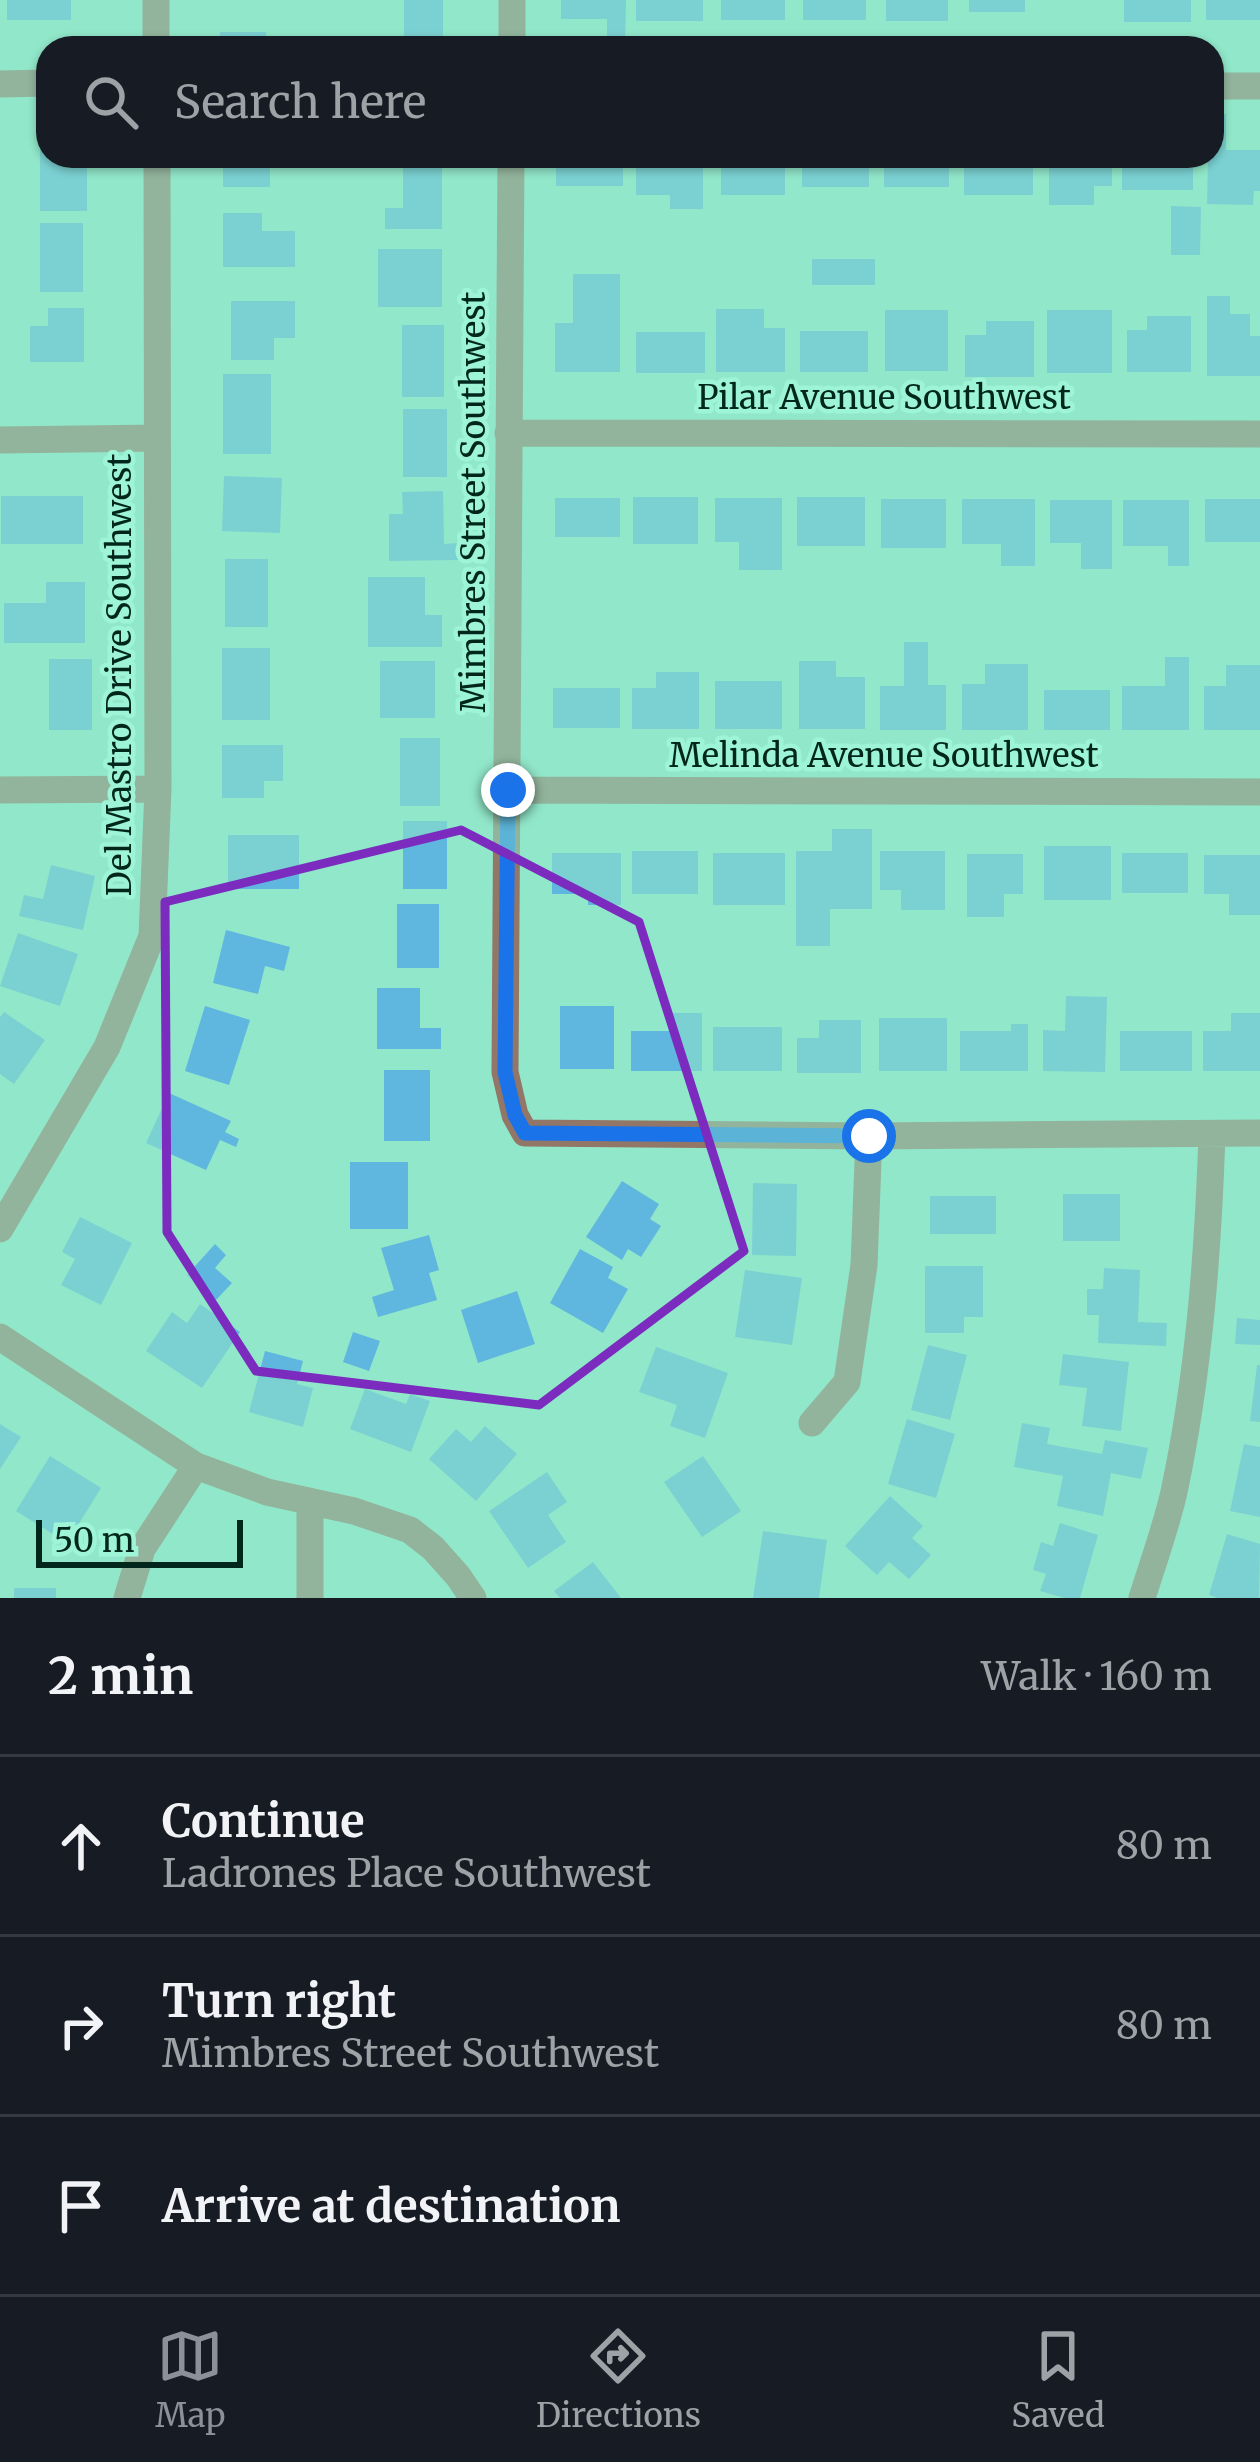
<!DOCTYPE html>
<meta charset="utf-8">
<style>
:root{--surface:#171b24;--page:#20242c;--text:#f1f3f6;--muted:#9ea1a6;--line:#363941;--accent:#8c9099}
body{margin:0;font-family:Merriweather,serif;background:var(--page);color:var(--text)}
.scale{position:absolute;left:36px;bottom:30px;width:207px;box-sizing:border-box;padding-left:12px;border:6px solid #01271c;border-top:0;font-size:33px;line-height:42px;white-space:nowrap;color:#01271c;-webkit-text-stroke:9px #9ef4d6;paint-order:stroke}
.stop{position:absolute;width:36px;height:36px;margin:-27px;border:9px solid #1a73e8;border-radius:50%;background:#fff}
.stop.end{background:#1a73e8;border-color:#fff;box-shadow:0 3px 12px #0008}
.list{margin:0;padding:0;list-style:none}
h2{display:flex;justify-content:space-between;align-items:center;height:156px;margin:0;padding:0 48px;font-size:51px}
h2 small{font-size:39px;font-weight:400;color:var(--muted)}
.list li{display:grid;grid-template-columns:78px 1fr auto;gap:36px;align-items:center;box-sizing:border-box;height:180px;padding:0 48px;border-top:3px solid var(--line)}
.list b{display:block;font-size:45px;white-space:nowrap}
.list p{margin:0;font-size:39px;white-space:nowrap;color:var(--muted)}
.list em{font-size:39px;font-style:normal;color:var(--muted)}
.icon{flex:none;width:66px;height:66px;fill:none;stroke:currentColor;stroke-width:2;stroke-linecap:round;stroke-linejoin:round}
.map{position:relative;flex:none;width:1260px;height:1598px;overflow:hidden}
.search{position:absolute;background:var(--surface);box-shadow:0 3px 9px #0004;left:36px;right:36px;top:36px;height:132px;display:flex;align-items:center;gap:30px;box-sizing:border-box;padding:0 42px;border-radius:36px;color:var(--muted);font-size:45px}
.sheet{height:696px;background:var(--surface)}
nav{display:flex;justify-content:space-around;align-items:center;box-sizing:border-box;height:168px;border-top:3px solid var(--line);background:var(--surface);font-size:33px;color:var(--muted)}
nav a{display:grid;justify-items:center;gap:6px}
nav .on{color:var(--accent)}
.map>svg:first-child{display:block}
.building{fill:#5fb6de}
.lines{fill:none;stroke-linecap:round;stroke-linejoin:round}
.minor{stroke:#927667;stroke-width:27}
.route{stroke:#1a73e8;stroke-width:15}
.marked{fill:none;stroke:#7b2cbf;stroke-width:9;stroke-linejoin:round}
.labels{text-anchor:middle;dominant-baseline:central;stroke-width:9;stroke-linejoin:round;paint-order:stroke}
.street-label{font-size:33px;fill:#01271c;stroke:#9ef4d6}
</style>
<div class="map">
<svg width="1260" height="1598" viewBox="0 0 1260 1598">
<rect width="100%" height="100%" fill="#91e7c9"/>
<path class="building" d="M7,0H71V20H7Z
M404,0H443V48H404Z
M561,0H626L625,44H607V19H561Z
M636,0H703V21H636Z
M721,0H785V20H721Z
M803,0H866V20H803Z
M886,0H948V21H886Z
M969,0H1025V12H969Z
M1124,0H1191V22H1124Z
M1206,0H1260V20H1206Z
M220,32H266V48H220Z
M1212,114H1226V150H1260V191H1254L1253,205L1207,204L1208,156H1212Z
M40,140H48V156H87V211H40Z
M223,156H270V187H223Z
M556,156H623V186H556Z
M636,156H703V209H670V195H636Z
M721,156H785V195H721Z
M802,156H869V187H802Z
M884,156H949V187H884Z
M964,156H1033V195H964Z
M1049,156H1112V186H1094V205H1049Z
M1122,156H1193V190H1122Z
M403,163H442V229H385V208H403Z
M1171,206L1201,207L1200,255H1171Z
M223,213H262V231H295V267H223Z
M40,223H83V292H40Z
M378,249H442V307H378Z
M812,259H875V285H812Z
M573,274H620V372H555V323H573Z
M1207,296H1230V314H1250V336H1260V376H1207Z
M231,301H295V338H274V360H231Z
M48,308H84V362H30V326H48Z
M716,309H764V328H785V372H716Z
M885,310H948V371H885Z
M1047,310H1112V373H1047Z
M1147,316H1191V372H1127V330H1147Z
M986,321H1034V377H965V335H986Z
M402,325H444V397H402Z
M800,331H868V372H800Z
M636,332H705V373H636Z
M223,374H271V454H223Z
M403,409H447V477H403Z
M224,476L282,478L280,533L222,531Z
M443,491L444,544L458,543V560L389,561V514H403L402,492Z
M1,496H83V544H1Z
M633,497H698V544H633Z
M797,497H865V546H797Z
M555,498H620V537H555Z
M715,498H782V570H739V542H715Z
M881,499H946V548H881Z
M962,499H1035V566H1001V544H962Z
M1205,499H1260V542H1205Z
M1050,500H1112V569H1081V543H1050Z
M1123,500H1189V566H1168V546H1123Z
M225,559H268V627H225Z
M368,577H425V615H442V647H368Z
M46,582H85V643H4V603H46Z
M904,642H928V685H946V730H880V686H904Z
M222,648H270V720H222Z
M1165,657H1189V730H1122V686H1165Z
M49,659H92V730H49Z
M380,661H435V718H380Z
M799,661H836V677H865V729H799Z
M985,664H1028V730H962V684H985Z
M1226,665H1260V730H1204V686H1226Z
M656,672H699V729H632V688H656Z
M715,681H782V729H715Z
M553,688H620V728H553Z
M1044,690H1110V730H1044Z
M400,738H440V806H400Z
M222,745H283V781H264V798H222Z
M403,821H447V889H403Z
M832,829H872V909H830V946H796V851H832Z
M228,835H299V889H228Z
M1044,846H1111V900H1044Z
M632,851H698V894H632Z
M880,851H945V910H901V890H880Z
M552,853H621V905H588V894H552Z
M713,853H785V905H713Z
M1122,853H1188V893H1122Z
M967,854H1023V894H1004V917H967Z
M1204,855H1260V915H1229V894H1204Z
M51,865L95,876L83,930L19,916L24,895L43,899Z
M397,904H439V968H397Z
M226,930L290,947L284,971L265,966L258,994L213,983Z
M18,933L78,954L60,1006L0,986Z
M377,988H420V1028H441V1049H377Z
M1066,996L1107,997L1105,1072L1043,1071V1030L1065,1031Z
M205,1006L250,1020L229,1085L185,1071Z
M560,1006H614V1069H560Z
M4,1012L45,1040L14,1084L0,1074V1017Z
M672,1013H702V1071H631V1031H672Z
M1231,1013H1260V1071H1203V1031H1231Z
M879,1018H947V1071H879Z
M819,1020H861V1073H797V1038H819Z
M1011,1024H1028V1071H960V1031H1011Z
M713,1027H782V1071H713Z
M1120,1031H1192V1071H1120Z
M384,1070H430V1141H384Z
M169,1093L231,1121L225,1132L239,1139L236,1147L220,1140L206,1170L146,1143Z
M350,1162H408V1229H350Z
M622,1181L659,1204L650,1219L661,1226L641,1257L628,1249L622,1260L586,1237Z
M753,1183L797,1184L796,1256L752,1255Z
M1063,1194H1120V1241H1063Z
M930,1196H996V1234H930Z
M80,1217L132,1243L101,1305L61,1285L75,1259L62,1252Z
M429,1235L439,1270L429,1273L437,1300L378,1317L372,1297L394,1290L381,1248Z
M215,1244L226,1255L215,1268L232,1283L216,1300L187,1275Z
M580,1249L613,1267L608,1278L628,1289L603,1333L550,1303Z
M925,1266H983V1317H964V1333H925Z
M1104,1268L1140,1270L1138,1322L1167,1323L1166,1346L1098,1343L1099,1315H1087V1289H1103Z
M745,1270L802,1278L792,1345L735,1337Z
M517,1291L535,1344L478,1363L461,1310Z
M200,1304L240,1332L202,1388L146,1351L172,1312L187,1323Z
M1237,1318L1260,1320V1345L1235,1344Z
M353,1332L380,1341L369,1371L343,1362Z
M928,1345L967,1355L950,1420L911,1410Z
M656,1347L728,1373L705,1438L670,1426L677,1405L639,1392Z
M265,1351L303,1361L297,1384L313,1388L303,1427L249,1412Z
M1063,1354L1129,1362L1121,1431L1082,1426L1087,1388L1059,1385Z
M1257,1365H1260V1422L1250,1421Z
M365,1389L406,1404L410,1394L430,1401L411,1452L350,1429Z
M907,1419L955,1434L936,1498L888,1484Z
M1022,1423L1050,1428L1047,1444L1102,1454L1105,1440L1148,1448L1141,1479L1111,1473L1103,1516L1057,1506L1063,1476L1014,1467Z
M0,1424L21,1437L0,1469Z
M485,1426L517,1454L476,1501L429,1459L456,1429L471,1442Z
M1244,1444L1260,1447V1517L1230,1511Z
M50,1456L101,1488L67,1543L16,1511Z
M703,1456L741,1511L702,1537L664,1482Z
M547,1472L567,1502L548,1515L566,1542L528,1568L489,1511Z
M890,1496L923,1526L912,1538L931,1555L909,1579L889,1562L877,1575L845,1546Z
M1060,1523L1098,1535L1080,1598H1064L1040,1591L1046,1574L1033,1570L1041,1542L1053,1546Z
M763,1531L827,1540L819,1598H753Z
M1227,1534L1260,1544L1259,1598H1217L1209,1595Z
M593,1562L621,1598H560L554,1591Z
M14,1588H56V1598H14Z"/>
<g class="lines">
<path class="minor" d="M156,0V48
M512,0V48
M0,84L48,83
M1212,86H1260
M511,156L505,1072L515,1115L525,1133L869,1136L1260,1133
M508,433L1260,434
M0,440L157,438
M0,790L158,789
M508,790L1260,792
M0,1229L107,1047L152,936L158,789L157,156
M0,1337L196,1466L267,1492L354,1511L410,1530L433,1548L458,1576L473,1598
M812,1423L847,1382L864,1265L869,1136
M127,1598L142,1549L196,1466
M310,1598V1503
M1142,1598C1153,1563 1166,1527 1174,1492C1199,1374 1208,1254 1212,1134"/>
</g>
<g class="lines">
<path class="route" d="M508,790L505,1072L515,1115L525,1133L869,1136"/>
</g>
<path d="M0 0H1260V1598H0ZM461,830L639,922L744,1251L539,1405L256,1371L167,1232L165,902Z" fill="#91e7c9" fill-opacity=".55" fill-rule="evenodd"/>
<path class="marked" d="M461,830L639,922L744,1251L539,1405L256,1371L167,1232L165,902Z"/>
<g class="labels">
<g class="street-label">
<text x="884" y="397">Pilar Avenue Southwest</text>
<text transform="translate(473 502) rotate(-90)">Mimbres Street Southwest</text>
<text transform="translate(119 675) rotate(-90)">Del Mastro Drive Southwest</text>
<text x="884" y="755">Melinda Avenue Southwest</text>
</g>
</g>
</svg>
<div class="scale">50 m</div>
<div class="stop" style="left:869px;top:1136px"></div>
<div class="stop end" style="left:508px;top:790px"></div>
<div class="search"><svg class="icon" aria-label="search" viewBox="0 0 24 24"><circle cx="10" cy="10" r="6"/><path d="M15 15l6 6"/></svg>Search here</div>
</div>
<section class="sheet">
<h2>2 min<small>Walk · 160 m</small></h2>
<ul class="list">
<li><svg class="icon" aria-label="ahead" viewBox="0 0 24 24"><path d="M12 20V5M6 11l6-6 6 6"/></svg><div><b>Continue</b><p>Ladrones Place Southwest</p></div><em>80 m</em></li>
<li><svg class="icon" aria-label="right" viewBox="0 0 24 24"><path d="M7 20v-9h11M14 6l5 5-5 5"/></svg><div><b>Turn right</b><p>Mimbres Street Southwest</p></div><em>80 m</em></li>
<li><svg class="icon" aria-label="arrive" viewBox="0 0 24 24"><path d="M6 21V4h12l-3 4 3 4H6"/></svg><div><b>Arrive at destination</b></div></li>
</ul>
</section>
<nav>
<a class="on"><svg class="icon" aria-label="map" viewBox="0 0 24 24"><path d="M3 6l6-2 6 2 6-2v14l-6 2-6-2-6 2zM9 4v14M15 6v14"/></svg>Map</a>
<a><svg class="icon" aria-label="directions" viewBox="0 0 24 24"><path d="M12 3l9 9-9 9-9-9zM9 14v-3h6M13 9l2 2-2 2"/></svg>Directions</a>
<a><svg class="icon" aria-label="saved" viewBox="0 0 24 24"><path d="M7 4h10v16l-5-4-5 4z"/></svg>Saved</a>
</nav>
